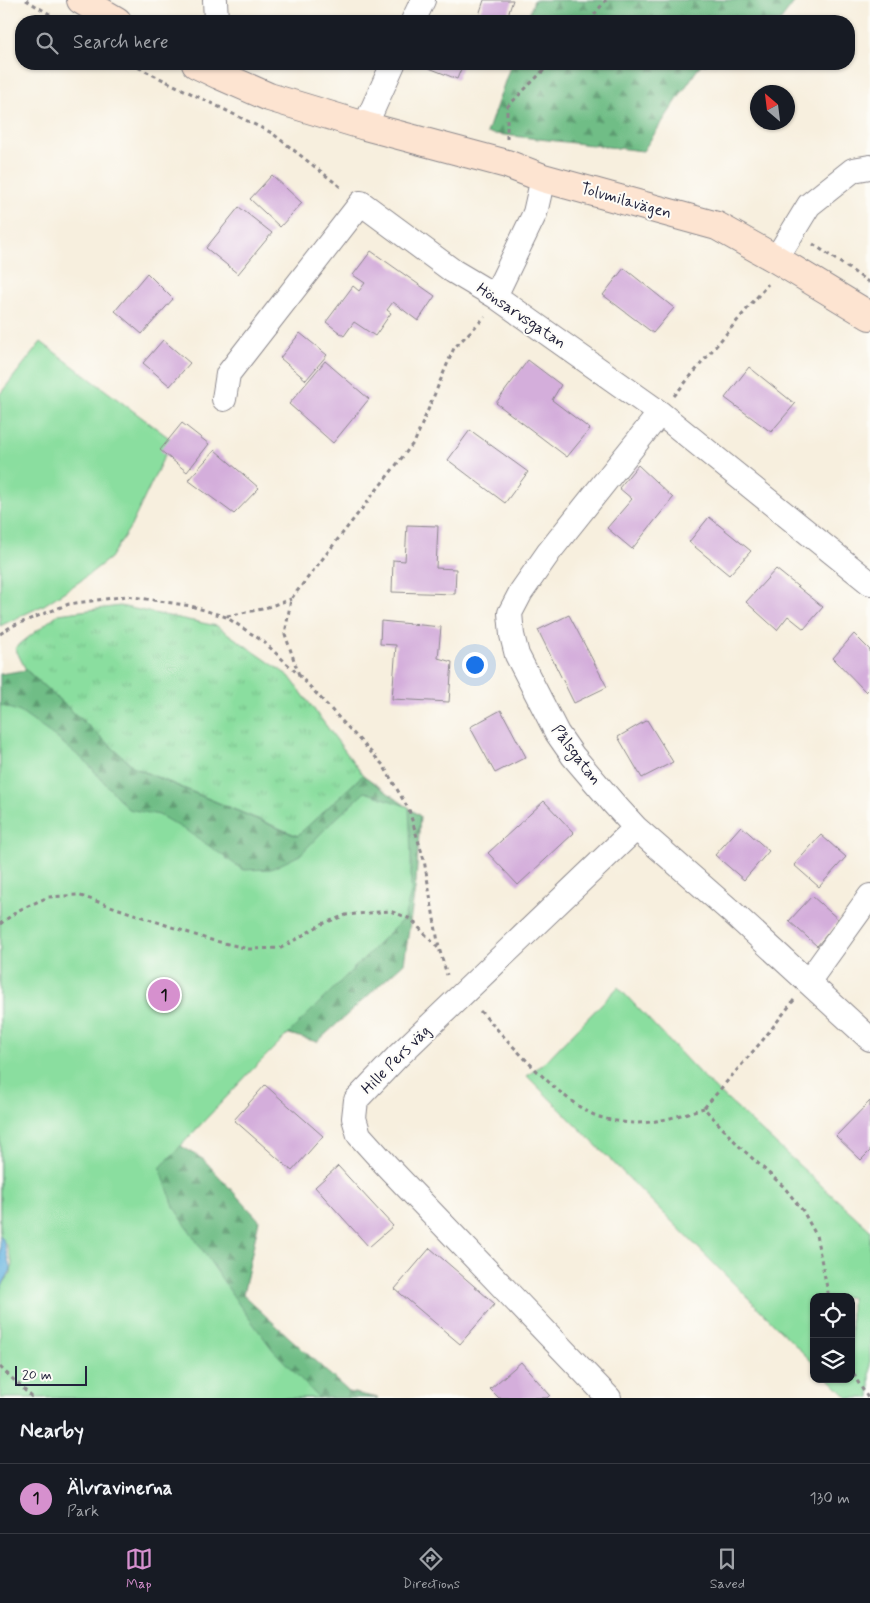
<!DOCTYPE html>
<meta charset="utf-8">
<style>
:root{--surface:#171b24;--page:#20242c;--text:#f1f3f6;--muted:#9ea1a6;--line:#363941;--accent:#d690ce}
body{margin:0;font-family:Mynerve,sans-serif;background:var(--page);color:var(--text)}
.controls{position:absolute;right:15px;bottom:15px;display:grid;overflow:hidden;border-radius:10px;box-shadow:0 1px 4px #0004}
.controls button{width:45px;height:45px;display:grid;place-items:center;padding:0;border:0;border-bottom:1px solid var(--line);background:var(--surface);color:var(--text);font:25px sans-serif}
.compass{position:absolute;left:750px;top:85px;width:45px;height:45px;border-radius:50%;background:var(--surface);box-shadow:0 1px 4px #0004;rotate:332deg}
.scale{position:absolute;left:15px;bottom:12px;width:72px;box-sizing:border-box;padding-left:5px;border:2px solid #22223b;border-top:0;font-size:14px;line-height:18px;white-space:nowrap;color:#22223b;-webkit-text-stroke:4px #fdfcf7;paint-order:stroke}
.you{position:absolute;left:474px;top:664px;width:18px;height:18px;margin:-12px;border:4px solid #fff;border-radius:50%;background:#1a73e8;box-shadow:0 0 0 8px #1a73e833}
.badge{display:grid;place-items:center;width:32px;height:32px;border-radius:50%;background:var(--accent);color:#111;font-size:16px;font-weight:700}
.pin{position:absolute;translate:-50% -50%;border:2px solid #fff;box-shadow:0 1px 5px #0006}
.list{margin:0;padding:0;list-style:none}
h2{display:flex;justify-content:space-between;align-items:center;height:65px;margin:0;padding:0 20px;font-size:21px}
h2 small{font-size:16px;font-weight:400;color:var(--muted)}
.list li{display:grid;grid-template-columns:32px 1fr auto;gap:15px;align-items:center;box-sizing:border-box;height:70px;padding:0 20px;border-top:1px solid var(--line)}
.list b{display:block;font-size:19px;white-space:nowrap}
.list p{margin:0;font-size:16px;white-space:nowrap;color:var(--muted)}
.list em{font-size:16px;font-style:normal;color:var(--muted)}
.icon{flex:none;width:28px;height:28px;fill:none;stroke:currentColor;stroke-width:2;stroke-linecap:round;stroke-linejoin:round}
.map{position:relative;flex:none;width:870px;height:1398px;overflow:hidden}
.search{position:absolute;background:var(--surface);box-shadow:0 1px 4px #0004;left:15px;right:15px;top:15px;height:55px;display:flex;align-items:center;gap:12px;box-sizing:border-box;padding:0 18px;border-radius:20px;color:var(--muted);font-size:19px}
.sheet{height:135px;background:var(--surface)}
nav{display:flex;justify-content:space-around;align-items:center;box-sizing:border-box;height:70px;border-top:1px solid var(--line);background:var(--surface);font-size:14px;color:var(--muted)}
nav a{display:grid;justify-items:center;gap:2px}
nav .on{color:var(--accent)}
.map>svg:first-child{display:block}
.grass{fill:url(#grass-tufts);stroke:#56806d}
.forest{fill:url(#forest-firs);stroke:#487060}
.park{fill:#8ade9f;stroke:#56806d}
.water{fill:#66b4e0;stroke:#446b8e}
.building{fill:#d4aedb}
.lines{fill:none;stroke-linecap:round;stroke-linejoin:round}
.street-casing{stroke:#8c888c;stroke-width:26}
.secondary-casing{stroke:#8c888c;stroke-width:30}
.path{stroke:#8c888c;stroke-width:3;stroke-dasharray:4 4;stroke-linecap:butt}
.street{stroke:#fff;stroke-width:24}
.secondary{stroke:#fde4d1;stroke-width:28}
.labels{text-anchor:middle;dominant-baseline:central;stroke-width:4;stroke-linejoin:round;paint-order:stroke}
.street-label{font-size:16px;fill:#22223b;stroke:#fdfcf7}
</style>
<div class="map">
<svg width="870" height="1398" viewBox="0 0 870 1398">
<defs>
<pattern id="grass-tufts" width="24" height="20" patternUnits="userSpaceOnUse" patternTransform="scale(1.25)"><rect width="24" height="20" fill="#8ade9f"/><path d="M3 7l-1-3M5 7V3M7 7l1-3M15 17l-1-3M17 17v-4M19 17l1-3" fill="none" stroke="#77be8a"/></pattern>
<pattern id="forest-firs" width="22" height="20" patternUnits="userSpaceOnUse" patternTransform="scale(1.25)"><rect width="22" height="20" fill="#6fbd86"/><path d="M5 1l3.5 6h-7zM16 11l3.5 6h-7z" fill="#5b996f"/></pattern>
</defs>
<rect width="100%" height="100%" fill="#fdfcf7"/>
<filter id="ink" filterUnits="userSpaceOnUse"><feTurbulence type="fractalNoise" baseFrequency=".02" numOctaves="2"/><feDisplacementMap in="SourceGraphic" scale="10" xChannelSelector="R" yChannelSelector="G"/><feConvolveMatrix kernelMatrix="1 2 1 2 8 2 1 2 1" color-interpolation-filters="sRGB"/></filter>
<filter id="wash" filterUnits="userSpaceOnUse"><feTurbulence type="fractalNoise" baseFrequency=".0096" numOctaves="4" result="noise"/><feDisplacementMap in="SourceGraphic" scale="20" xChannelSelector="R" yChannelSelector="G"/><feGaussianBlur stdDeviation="1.12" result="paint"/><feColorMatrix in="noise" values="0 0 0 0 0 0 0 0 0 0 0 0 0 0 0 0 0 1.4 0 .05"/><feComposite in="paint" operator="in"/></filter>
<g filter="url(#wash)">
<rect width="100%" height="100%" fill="#f7efde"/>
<path class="grass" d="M120,606L217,626L289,676L363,775L298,836L135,768L26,670L15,648L58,614Z"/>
<path class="forest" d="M534,0H796L780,21H527Z
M511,64H707H701L643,151L487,133Z
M26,670L135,768L297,836L363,775L420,816L416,882L404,963L317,1042L265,1027L165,1136L204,1160L259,1220L243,1295L349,1392L378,1398H57L28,1264L0,1231V674Z"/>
<path class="park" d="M41,342L172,440L131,526L110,558L79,582L44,605L0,626V394Z
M0,705L20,712L54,736L86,762L128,809L159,815L192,834L243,870L271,869L300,855L328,826L365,792L409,807L411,853V892L404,918L250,1072L160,1168L175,1209L240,1306L273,1350L319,1398H0V1288L11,1273L12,1262L6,1244L0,1238Z
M618,987L707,1081L870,1230V1398H848L829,1379H851V1297H814V1364L527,1076L545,1062Z"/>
<path class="water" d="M0,1235L3,1239L11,1270L0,1289Z"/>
<g id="blocks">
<path class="building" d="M484,0H513L506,21H477Z
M419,64H463L457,79Z
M272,175L302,203L280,227L250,199Z
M239,207L272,233L238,274L206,248Z
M371,251L435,296L418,321L393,302L387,310L391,313L375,336L354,322L344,336L326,322L353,286L359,291L365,283L353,275Z
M624,268L674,308L653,333L603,295Z
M147,273L173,299L142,334L115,311Z
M300,333L327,355L306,380L280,358Z
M163,340L190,363L170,386L143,363Z
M528,360L561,385L552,400L590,429L567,457L496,403Z
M325,361L369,399L333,443L289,404Z
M749,367L795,404L771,432L725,398Z
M182,423L209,444L187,472L160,450Z
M470,430L528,472L505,503L448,460Z
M215,450L259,488L234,514L188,480Z
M638,465L673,498L632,549L607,528L632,499L619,488Z
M709,517L751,551L729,575L689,542Z
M407,525L438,526L436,568L456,569L455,594L392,592L393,560L405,561Z
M776,569L823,607L804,629L788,616L777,630L746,602Z
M569,615L607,687L574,703L538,630Z
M381,621L441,627L438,658L452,662L449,702L392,699L396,645L380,644Z
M854,634L870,650V688L866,692L833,658Z
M501,710L526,757L495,773L470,727Z
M647,720L673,762L642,778L618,737Z
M544,801L574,833L518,885L488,853Z
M741,826L769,851L744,880L715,855Z
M821,835L846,857L819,887L794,865Z
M812,896L839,920L817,946L789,921Z
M265,1085L323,1136L292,1171L234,1120Z
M870,1101V1151L861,1160L836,1136Z
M338,1166L393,1226L369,1247L315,1187Z
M430,1248L495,1304L460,1344L395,1289Z
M521,1362L550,1395L547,1398H499L490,1389Z"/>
</g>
</g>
<g filter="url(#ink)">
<use href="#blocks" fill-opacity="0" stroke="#8c888c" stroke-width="1"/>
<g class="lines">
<g class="street-casing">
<path id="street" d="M215,0L216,21
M413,21L423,0
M365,126L393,64
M776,259L809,205L853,170L870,167
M495,296L535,213L543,178
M224,399L228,374L361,203L453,271L495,296L660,413L870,583
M660,413L549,552L521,592L510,613L512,635L517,655L557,733L573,756L614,804L636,828L734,914L870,1039
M808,982L870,896
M609,1398L387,1166L359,1135L354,1118L356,1100L398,1056L636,828"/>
</g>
<g class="secondary-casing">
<path id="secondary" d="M81,0L117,21
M196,64L219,75L269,97L365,126L507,164L543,178L717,226L776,259L870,316"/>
</g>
<path class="path" d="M26,0L61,21
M589,21L606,0
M131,64L272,133L343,189
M507,139V107L550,64
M813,244L870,283
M674,396L768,284
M227,616L262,609L291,599
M0,634L12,626L69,604L127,596L191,606L226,617L264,642L299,675L383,765L409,810L424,860L439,948L447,975
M299,675L285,634L291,599L415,441L454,348L485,317
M0,924L19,910L48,897L78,895L207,939L249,949L281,948L322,924L346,915L390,911L411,919L438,948
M794,1000L762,1041L704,1108L740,1147L784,1187L803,1211L816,1235L829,1297
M480,1011C508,1040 566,1109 603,1118C613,1121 627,1123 637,1123C660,1123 683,1114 704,1108
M851,1366L856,1379L868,1398
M0,1367L33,1398"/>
<use href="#street" class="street"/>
<use href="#secondary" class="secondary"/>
</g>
</g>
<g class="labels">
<g class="street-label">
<text transform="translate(626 201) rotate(16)">Tolvmilavägen</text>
<text transform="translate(521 316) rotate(34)">Hönsarvsgatan</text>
<text transform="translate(576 755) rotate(53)">Pålsgatan</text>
<text transform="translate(396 1060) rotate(-45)">Hille Pers väg</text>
</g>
</g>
</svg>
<div class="controls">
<button><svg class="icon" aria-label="locate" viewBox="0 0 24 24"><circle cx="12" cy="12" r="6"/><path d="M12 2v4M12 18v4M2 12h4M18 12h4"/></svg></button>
<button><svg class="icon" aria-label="layers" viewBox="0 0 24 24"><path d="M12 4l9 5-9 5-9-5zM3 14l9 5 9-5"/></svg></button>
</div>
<svg class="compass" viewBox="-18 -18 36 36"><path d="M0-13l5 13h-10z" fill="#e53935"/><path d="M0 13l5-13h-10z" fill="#9ea1a6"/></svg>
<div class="scale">20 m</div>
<div class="you"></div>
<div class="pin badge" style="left:164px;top:995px">1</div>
<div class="search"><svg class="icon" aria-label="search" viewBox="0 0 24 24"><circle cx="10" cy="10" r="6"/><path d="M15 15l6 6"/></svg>Search here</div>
</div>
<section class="sheet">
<h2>Nearby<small></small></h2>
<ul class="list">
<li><span class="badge">1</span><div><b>Älvravinerna</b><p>Park</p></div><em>130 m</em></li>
</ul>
</section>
<nav>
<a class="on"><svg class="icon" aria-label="map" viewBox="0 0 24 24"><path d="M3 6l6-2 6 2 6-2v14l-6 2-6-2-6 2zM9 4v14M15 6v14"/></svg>Map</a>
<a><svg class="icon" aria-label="directions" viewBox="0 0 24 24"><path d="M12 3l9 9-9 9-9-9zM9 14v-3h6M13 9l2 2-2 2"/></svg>Directions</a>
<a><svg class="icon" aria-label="saved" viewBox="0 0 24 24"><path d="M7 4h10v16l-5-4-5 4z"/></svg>Saved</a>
</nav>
